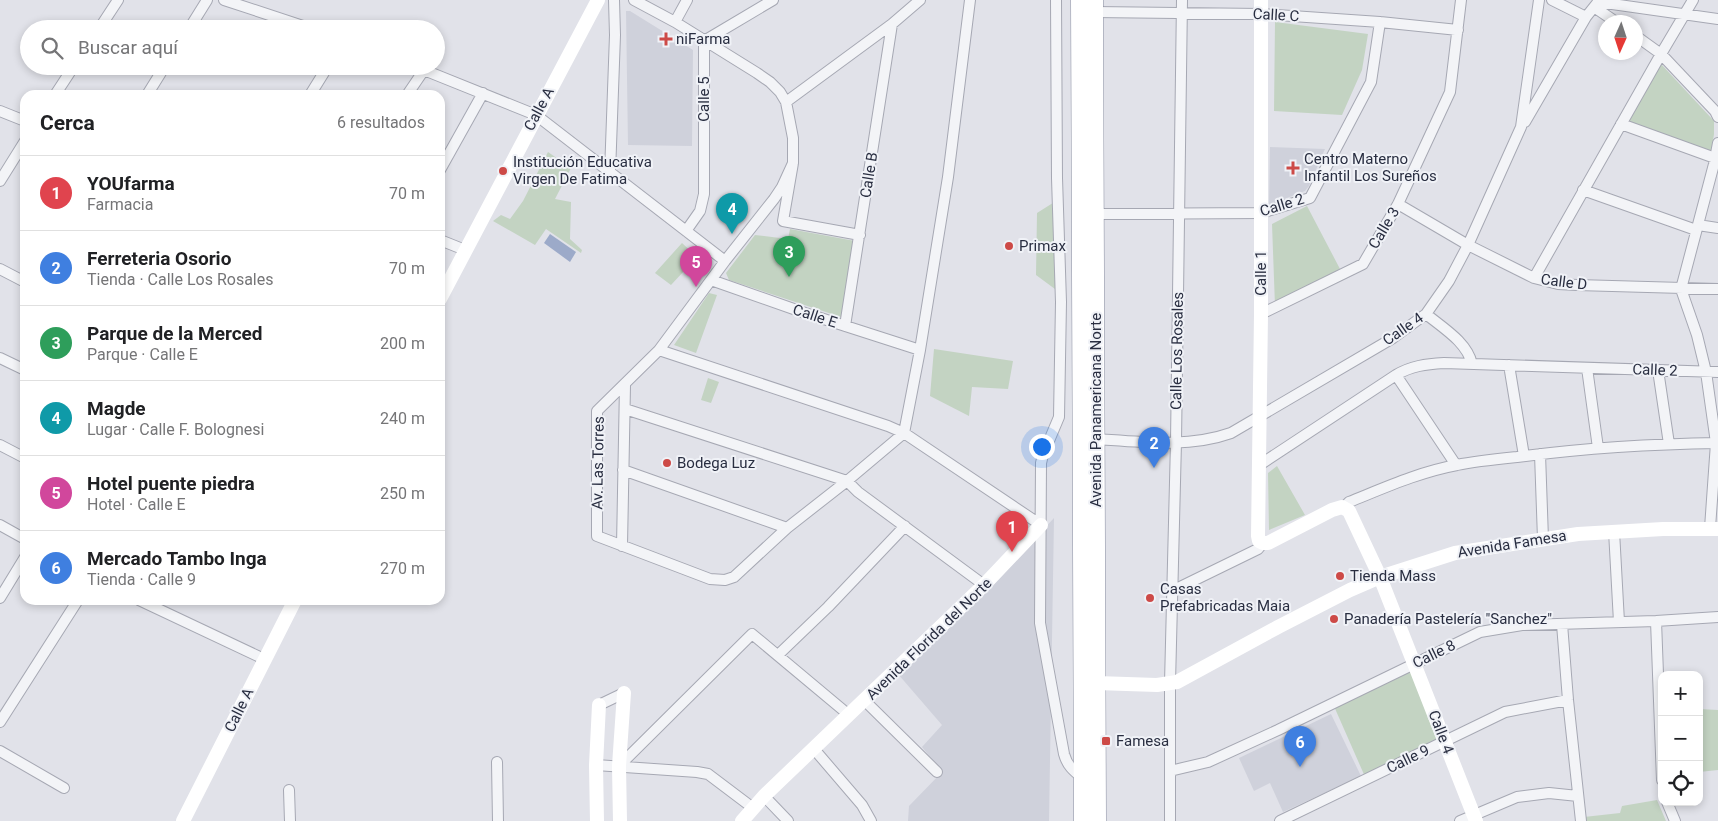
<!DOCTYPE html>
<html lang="es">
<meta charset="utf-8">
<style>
:root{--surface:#fff;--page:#f6f6f6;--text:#202124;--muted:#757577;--line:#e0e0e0;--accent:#cd4a47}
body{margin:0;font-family:Roboto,sans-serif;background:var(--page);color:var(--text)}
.controls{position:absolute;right:15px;bottom:15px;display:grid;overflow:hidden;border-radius:10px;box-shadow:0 2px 8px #0003}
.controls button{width:45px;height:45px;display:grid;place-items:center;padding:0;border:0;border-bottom:1px solid var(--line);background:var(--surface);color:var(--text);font:25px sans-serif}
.compass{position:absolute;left:1598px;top:15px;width:45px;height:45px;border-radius:50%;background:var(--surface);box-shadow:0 2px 8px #0003;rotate:183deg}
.you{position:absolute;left:1041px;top:446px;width:18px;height:18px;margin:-12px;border:4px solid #fff;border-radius:50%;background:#1a73e8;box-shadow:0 0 0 8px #1a73e833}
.badge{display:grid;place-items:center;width:32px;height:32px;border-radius:50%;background:var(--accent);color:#fff;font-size:16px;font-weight:700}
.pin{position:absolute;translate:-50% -41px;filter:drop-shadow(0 1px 2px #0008)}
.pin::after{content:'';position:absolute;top:26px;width:18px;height:15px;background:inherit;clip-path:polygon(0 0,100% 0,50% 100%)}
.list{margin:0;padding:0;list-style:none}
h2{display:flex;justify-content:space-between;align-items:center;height:65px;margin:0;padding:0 20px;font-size:21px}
h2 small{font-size:16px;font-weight:400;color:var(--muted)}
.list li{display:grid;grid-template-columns:32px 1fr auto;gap:15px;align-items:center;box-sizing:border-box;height:75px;padding:0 20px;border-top:1px solid var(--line)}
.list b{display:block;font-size:19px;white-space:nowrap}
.list p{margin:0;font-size:16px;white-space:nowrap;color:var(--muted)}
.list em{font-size:16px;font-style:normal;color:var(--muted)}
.icon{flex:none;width:28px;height:28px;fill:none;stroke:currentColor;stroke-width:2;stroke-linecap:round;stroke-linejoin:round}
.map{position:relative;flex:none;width:1718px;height:821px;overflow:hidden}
.search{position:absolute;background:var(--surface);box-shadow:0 2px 8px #0003;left:20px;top:20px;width:425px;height:55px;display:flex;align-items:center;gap:12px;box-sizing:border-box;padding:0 18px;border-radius:28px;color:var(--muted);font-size:19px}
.panel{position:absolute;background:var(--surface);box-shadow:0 2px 8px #0003;left:20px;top:90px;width:425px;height:515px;border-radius:15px}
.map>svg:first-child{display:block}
.built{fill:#cfd1db}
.green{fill:#c3d3c2}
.water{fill:#9caac9}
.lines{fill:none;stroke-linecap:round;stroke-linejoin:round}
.street-casing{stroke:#a6a8b3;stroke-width:12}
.highway-casing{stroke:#888da0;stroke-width:19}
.street{stroke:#f3f4f7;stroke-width:10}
.secondary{stroke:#fff;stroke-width:14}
.highway{stroke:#fff;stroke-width:18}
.poi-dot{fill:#cd4a47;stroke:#f0f2f7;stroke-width:2}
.labels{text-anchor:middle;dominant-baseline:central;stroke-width:4;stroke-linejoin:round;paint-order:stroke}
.street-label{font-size:15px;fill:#292e41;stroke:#f0f2f7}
.poi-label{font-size:15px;fill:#292e41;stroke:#f0f2f7;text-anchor:start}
</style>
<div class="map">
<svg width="1718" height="821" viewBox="0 0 1718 821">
<rect width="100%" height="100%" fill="#e1e2e9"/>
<path class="built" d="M626,11H630L693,50L692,146L628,145Z
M1270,147L1325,149L1309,186L1305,191L1269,205Z
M1054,518L1049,821H908L909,806L942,772L922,747L942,725L898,674L1025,549Z
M1331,714L1361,776L1283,812L1270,783L1254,791L1239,758Z"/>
<path class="green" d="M1275,22L1368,34L1362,70L1342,115L1274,111Z
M1661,64L1714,121V134L1711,154L1628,123Z
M548,152L571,168L555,199L571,202L570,239L582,250L581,253L546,229L535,245L493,221L501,215L510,219L523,201Z
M1056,201L1059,292L1036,275L1037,213Z
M1307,206L1340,269L1275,306L1272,224Z
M790,229L855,241L844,318L729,280L726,273L755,235L788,239Z
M682,243L697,257L671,285L655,273Z
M709,293L717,295L696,353L674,345Z
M934,349L1013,361L1008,389L972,387L969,416L930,396Z
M708,378L719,382L711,403L701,400Z
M1277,466L1305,515L1269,530L1268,473Z
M1414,663L1444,741L1366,779L1333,704Z
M1699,709L1718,710V770L1699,772Z
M1657,800L1666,821H1584V817L1620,813L1622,806Z"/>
<path class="water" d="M550,234L576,252L570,262L544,243Z"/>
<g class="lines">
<g class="street-casing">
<path id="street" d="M224,0L312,29
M634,0L675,22L757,73L770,82L780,92L786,102L793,138V163L783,221L860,235
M1056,0L1057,178L1061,302L1059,417L1043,455L1041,463L1040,623L1064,754C1067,765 1073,771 1083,778
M1552,0L1586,17
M1594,7L1616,22
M1094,12L1261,14L1380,22L1458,30
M675,22L687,0
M99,29L118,0
M189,29L207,0
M1636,36L1661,54L1715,111L1718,117
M414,66L536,115L725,261
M55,95L74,66
M147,95L165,66
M310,95L328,66
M407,95L424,70
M786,102L892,24L920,0
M0,111L25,121
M1525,122L1586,17L1598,2L1718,19
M1621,124L1715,158
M793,163L782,187L774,199L725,261L659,350L597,411V536L710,579L725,580L734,577L787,528L847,481L904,433L920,350L948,177L970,0
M440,170L483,93
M610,173L615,35L614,0
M0,181L25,141
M1583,190L1696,230
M1398,204L1468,245L1534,278L1558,284L1577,285L1718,289
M1095,214L1261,213L1310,198L1371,82L1380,22
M1698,225L1718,228
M686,231L700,211L704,194V41L773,0
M440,240L465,250
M0,269L25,282
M1534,278L1661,54L1693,0
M711,280L805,313L920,350
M1261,314L1363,264L1398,204L1450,92L1461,0
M1426,314C1443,328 1467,342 1472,364
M845,326L892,24
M659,350L888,426L904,433L1041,525
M0,358L25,370
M1509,365L1524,456
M1587,368L1598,448
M1658,370L1669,444
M1396,375L1456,465
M625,409L847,481L858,492L984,585
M1096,439C1140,442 1189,448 1231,433L1393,338L1426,314L1449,281L1468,245L1521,127L1539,0
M0,445L25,458
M1540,454L1543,539
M1258,466L1396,375C1411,366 1426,364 1444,363L1718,372
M623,470L787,528
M1344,507L1349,502C1384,488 1419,472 1457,465C1476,461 1497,459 1517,457C1585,448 1650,444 1718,443
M0,525L25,539
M1710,528L1716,443L1706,372L1697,335L1681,289L1714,164L1718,143
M1614,531L1619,622
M622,546L625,385
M1172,591L1258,549L1263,543
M0,598L25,557
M139,600L264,659
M1656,621L1662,780
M1562,624L1568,700L1581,821
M778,655L828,607L905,526
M865,701L937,772
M599,705L624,693
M0,722L78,600
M814,749L862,805L871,821
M0,751L64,788
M497,762L498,821
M596,765L697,772L708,774L753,808
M619,766L752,634L849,715
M1170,771L1208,762L1278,730L1480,632L1522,625L1656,621L1718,617
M289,790L290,821
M764,796L788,821
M1667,802L1675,821
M1170,821V683L1176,442L1182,0
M1280,821L1505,712L1568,700
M1460,821L1517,797L1549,793L1578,796"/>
</g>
<g class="highway-casing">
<path id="highway" d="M1080,0L1083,821
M1094,0L1097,821"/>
</g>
<use href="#street" class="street"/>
<path class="secondary" d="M1261,0V314L1258,536L1259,541L1263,543H1268L1332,510L1342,507L1349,511L1380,577L1476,821
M440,299L598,0
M1096,683L1157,685L1177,682L1278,627L1350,590L1380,577L1455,553L1578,534L1663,529H1718
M183,821L295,600
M597,821L596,765L599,705
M620,821L619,766L624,693
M742,821L764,796L984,585L1041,525"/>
<use href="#highway" class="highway"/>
</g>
<g class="poi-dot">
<path d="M663.5 31.5h5v5h5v5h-5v5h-5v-5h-5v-5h5z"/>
<path d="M1290.5 160.5h5v5h5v5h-5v5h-5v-5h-5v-5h5z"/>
<circle cx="503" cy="171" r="5"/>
<circle cx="1009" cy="246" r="5"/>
<circle cx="667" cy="463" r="5"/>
<circle cx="1340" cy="576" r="5"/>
<circle cx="1150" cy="598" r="5"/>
<circle cx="1334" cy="619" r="5"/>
<rect x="1101" y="736" width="10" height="10" rx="2.5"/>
</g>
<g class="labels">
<g class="street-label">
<text transform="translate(1276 15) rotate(3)">Calle C</text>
<text transform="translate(704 99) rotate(-90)">Calle 5</text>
<text transform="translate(539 109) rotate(-62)">Calle A</text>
<text transform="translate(869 175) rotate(-81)">Calle B</text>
<text transform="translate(1282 205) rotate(-17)">Calle 2</text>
<text transform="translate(1384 228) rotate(-59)">Calle 3</text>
<text transform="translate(1261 273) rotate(-90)">Calle 1</text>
<text transform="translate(1564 282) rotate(7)">Calle D</text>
<text transform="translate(815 316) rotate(18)">Calle E</text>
<text transform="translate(1403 329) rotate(-35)">Calle 4</text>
<text transform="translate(1177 351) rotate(-89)">Calle Los Rosales</text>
<text transform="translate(1655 370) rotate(2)">Calle 2</text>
<text transform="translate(1096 410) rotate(-90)">Avenida Panamericana Norte</text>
<text transform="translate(598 463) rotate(-89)">Av. Las Torres</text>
<text transform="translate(1512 544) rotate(-9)">Avenida Famesa</text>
<text transform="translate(929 639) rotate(-44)">Avenida Florida del Norte</text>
<text transform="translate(1434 654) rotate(-26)">Calle 8</text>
<text transform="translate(239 710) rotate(-64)">Calle A</text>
<text transform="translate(1441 732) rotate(69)">Calle 4</text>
<text transform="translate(1408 759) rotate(-26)">Calle 9</text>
</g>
<g class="poi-label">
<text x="676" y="39">niFarma</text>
<text x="1304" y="159">Centro Materno<tspan x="1304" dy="17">Infantil Los Sureños</tspan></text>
<text x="513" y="162">Institución Educativa<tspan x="513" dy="17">Virgen De Fatima</tspan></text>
<text x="1019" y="246">Primax</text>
<text x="677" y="463">Bodega Luz</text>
<text x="1350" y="576">Tienda Mass</text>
<text x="1160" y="589">Casas<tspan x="1160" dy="17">Prefabricadas Maia</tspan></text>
<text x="1344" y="619">Panadería Pastelería "Sanchez"</text>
<text x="1116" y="741">Famesa</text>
</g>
</g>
</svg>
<div class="controls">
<button>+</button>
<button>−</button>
<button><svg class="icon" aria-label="locate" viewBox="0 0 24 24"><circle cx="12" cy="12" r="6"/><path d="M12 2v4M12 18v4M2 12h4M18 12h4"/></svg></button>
</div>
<svg class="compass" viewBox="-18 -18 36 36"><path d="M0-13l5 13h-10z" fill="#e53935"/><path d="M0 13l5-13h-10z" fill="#757577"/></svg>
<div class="you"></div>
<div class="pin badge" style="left:1012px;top:552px;background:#e0444e">1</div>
<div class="pin badge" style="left:1154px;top:468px;background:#3f7fe0">2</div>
<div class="pin badge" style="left:789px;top:277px;background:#2e9e5b">3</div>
<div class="pin badge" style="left:732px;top:234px;background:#0f9aa8">4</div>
<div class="pin badge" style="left:696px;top:287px;background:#d1479c">5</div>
<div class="pin badge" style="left:1300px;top:767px;background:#3f7fe0">6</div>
<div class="search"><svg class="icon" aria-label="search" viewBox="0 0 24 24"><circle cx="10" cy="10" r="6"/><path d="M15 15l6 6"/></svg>Buscar aquí</div>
<section class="panel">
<h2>Cerca<small>6 resultados</small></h2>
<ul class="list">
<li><span class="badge" style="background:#e0444e">1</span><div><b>YOUfarma</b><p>Farmacia</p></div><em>70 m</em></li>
<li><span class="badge" style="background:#3f7fe0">2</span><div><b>Ferreteria Osorio</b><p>Tienda · Calle Los Rosales</p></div><em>70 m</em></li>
<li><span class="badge" style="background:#2e9e5b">3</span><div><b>Parque de la Merced</b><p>Parque · Calle E</p></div><em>200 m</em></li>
<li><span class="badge" style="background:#0f9aa8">4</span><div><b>Magde</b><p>Lugar · Calle F. Bolognesi</p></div><em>240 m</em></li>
<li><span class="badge" style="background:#d1479c">5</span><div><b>Hotel puente piedra</b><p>Hotel · Calle E</p></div><em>250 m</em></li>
<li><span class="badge" style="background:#3f7fe0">6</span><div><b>Mercado Tambo Inga</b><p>Tienda · Calle 9</p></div><em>270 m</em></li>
</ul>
</section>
</div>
